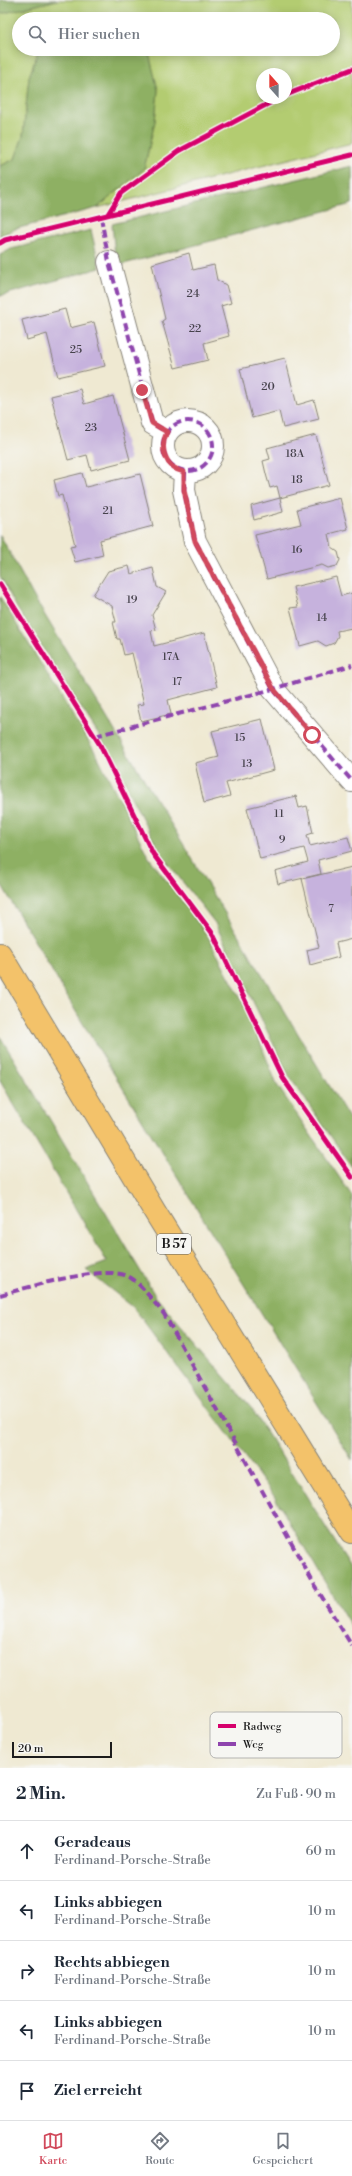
<!DOCTYPE html>
<html lang="de">
<meta charset="utf-8">
<style>
:root{--surface:#fff;--page:#f6f6f7;--text:#1f2937;--muted:#747a83;--line:#e0e1e3;--accent:#d1495b}
body{margin:0;font-family:"Libre Bodoni",serif;background:var(--page);color:var(--text)}
.compass{position:absolute;left:256px;top:68px;width:36px;height:36px;border-radius:50%;background:var(--surface);box-shadow:0 2px 10px #0003;rotate:339deg}
.scale{position:absolute;left:12px;bottom:10px;width:100px;box-sizing:border-box;padding-left:4px;border:2px solid #1c1c1c;border-top:0;font-size:11px;line-height:14px;white-space:nowrap;color:#1c1c1c;-webkit-text-stroke:3px #f6f6f2;paint-order:stroke}
.stop{position:absolute;width:12px;height:12px;margin:-9px;border:3px solid #d1495b;border-radius:50%;background:#fff}
.stop.end{background:#d1495b;border-color:#fff;box-shadow:0 1px 4px #0008}
.list{margin:0;padding:0;list-style:none}
h2{display:flex;justify-content:space-between;align-items:center;height:52px;margin:0;padding:0 16px;font-size:17px}
h2 small{font-size:13px;font-weight:400;color:var(--muted)}
.list li{display:grid;grid-template-columns:26px 1fr auto;gap:12px;align-items:center;box-sizing:border-box;height:60px;padding:0 16px;border-top:1px solid var(--line)}
.list b{display:block;font-size:15px;white-space:nowrap}
.list p{margin:0;font-size:13px;white-space:nowrap;color:var(--muted)}
.list em{font-size:13px;font-style:normal;color:var(--muted)}
.icon{flex:none;width:22px;height:22px;fill:none;stroke:currentColor;stroke-width:2;stroke-linecap:round;stroke-linejoin:round}
.map{position:relative;flex:none;width:352px;height:1768px;overflow:hidden}
.search{position:absolute;background:var(--surface);box-shadow:0 2px 10px #0003;left:12px;right:12px;top:12px;height:44px;display:flex;align-items:center;gap:10px;box-sizing:border-box;padding:0 14px;border-radius:22px;color:var(--muted);font-size:15px}
.sheet{height:352px;background:var(--surface)}
nav{display:flex;justify-content:space-around;align-items:center;box-sizing:border-box;height:56px;border-top:1px solid var(--line);background:var(--surface);font-size:11px;color:var(--muted)}
nav a{display:grid;justify-items:center;gap:2px}
nav .on{color:var(--accent)}
.map>svg:first-child{display:block}
.green{fill:#b3cc71;stroke:#687446;fill-rule:evenodd}
.forest{fill:#8eb063;stroke:#556640}
.building{fill:#c6b2dd}
.lines{fill:none;stroke-linecap:round;stroke-linejoin:round}
.minor-casing{stroke:#868277;stroke-width:24}
.primary-casing{stroke:#868277;stroke-width:24}
.minor{stroke:#fff;stroke-width:22}
.primary{stroke:#f3c26a;stroke-width:22}
.quiet{stroke:#8e44ad;stroke-width:4;stroke-dasharray:8 4;stroke-linecap:butt}
.cycleway-casing{stroke:#f6f6f2;stroke-width:8}
.cycleway{stroke:#d6006c;stroke-width:5}
.route{stroke:#d1495b;stroke-width:5}
.labels{text-anchor:middle;dominant-baseline:central;stroke-width:3.5;stroke-linejoin:round;paint-order:stroke}
.number-label{font-size:11px;fill:#46424c}
.shield{fill:#f6f6f2;stroke:#5d5d5c;stroke-width:1}
.shield-label{font-size:12px;font-weight:bold;fill:#1c1c1c}
.key{fill:#f6f6f2;stroke:#b5b5b2;stroke-width:1}
.key-label{font-size:11px;fill:#1c1c1c}
</style>
<div class="map">
<svg width="352" height="1768" viewBox="0 0 352 1768">
<rect width="100%" height="100%" fill="#f6f6f2"/>
<filter id="ink" filterUnits="userSpaceOnUse"><feTurbulence type="fractalNoise" baseFrequency=".025" numOctaves="2"/><feDisplacementMap in="SourceGraphic" scale="8" xChannelSelector="R" yChannelSelector="G"/><feConvolveMatrix kernelMatrix="1 2 1 2 8 2 1 2 1" color-interpolation-filters="sRGB"/></filter>
<filter id="wash" filterUnits="userSpaceOnUse"><feTurbulence type="fractalNoise" baseFrequency=".012" numOctaves="4" result="noise"/><feDisplacementMap in="SourceGraphic" scale="16" xChannelSelector="R" yChannelSelector="G"/><feGaussianBlur stdDeviation="0.9" result="paint"/><feColorMatrix in="noise" values="0 0 0 0 0 0 0 0 0 0 0 0 0 0 0 0 0 1.4 0 .05"/><feComposite in="paint" operator="in"/></filter>
<g filter="url(#wash)">
<rect width="100%" height="100%" fill="#efe9d2"/>
<path class="green" d="M57,0H352V143L97,208L144,169L155,121L158,90L149,54L144,49H333V19H19V49H39L29,77L23,136L15,159L0,166V14ZM262,74H286V98H262Z"/>
<path class="forest" d="M0,0H57L0,14Z
M39,49H144L149,54L158,90L155,121L144,169L97,208L15,229L0,236V166L15,159L23,136L29,77Z
M352,166V204L116,266L112,224Z
M91,230L100,268L0,296V255L11,249Z
M0,535L35,599L352,1123V1167L289,1076L215,923L160,853L103,742L17,608L0,576Z
M0,597L97,755L148,856L207,935L249,1014L277,1085L352,1196V1460L82,1022L0,882Z
M0,1036L156,1297L252,1409L352,1569V1628L274,1496L133,1307L86,1270L107,1262L0,1081Z"/>
<g id="blocks">
<path class="building" d="M189,253L193,270L214,265L217,280L226,285L231,303L221,306L229,336L204,343L208,360L175,368L162,321L165,319L152,264Z
M65,309L70,328L94,322L105,366L58,377L47,334L27,340L22,320Z
M285,358L297,405L314,400L319,419L283,428L279,411L252,418L240,369Z
M80,389L84,404L113,396L130,460L91,470L87,455L68,460L51,396Z
M316,435L329,485L280,498L277,486L270,488L266,474L263,461L270,459L267,448Z
M82,473L86,487L140,474L153,526L100,540L103,555L75,562L70,546L75,545L62,495L58,496L54,480Z
M280,498L283,512L254,520L251,506Z
M340,498L348,529L329,534L332,548L338,552L340,560L337,566L328,568L322,565L267,579L255,535L301,524L297,509Z
M129,566L131,574L153,568L157,587L166,592L152,615L156,630L151,631L154,646L204,633L217,687L168,700L171,714L141,721L137,705L144,704L132,653L124,655L120,639H117L113,622H116L112,606L93,595L108,571Z
M336,577L341,596L352,593V628L337,631L338,636L334,643L326,646L318,641L300,646L290,608L298,607L293,587Z
M262,719L274,770L226,783L230,796L204,803L195,763L219,757L212,731Z
M296,796L299,808L307,806L313,833L307,835L310,846L348,837L352,851L318,860L321,874L278,884L275,871L308,862L304,848L260,859L247,808Z
M352,867V939L336,943L339,957L310,965L307,950L319,947L302,879Z"/>
</g>
</g>
<g filter="url(#ink)">
<use href="#blocks" fill-opacity="0" stroke="#868277" stroke-width="1"/>
<g class="lines">
<g class="minor-casing">
<path id="minor" d="M109,262L152,423L167,432
M163 446a25 25 0 1 1 50 0a25 25 0 1 1-50 0Z
M185,472L184,490L195,541L273,689L352,781"/>
</g>
<g class="primary-casing">
<path id="primary" d="M0,954L155,1212L352,1532"/>
</g>
<use href="#minor" class="minor"/>
<use href="#primary" class="primary"/>
<path class="quiet" d="M101,217L109,262L152,423L167,432
M163 446a25 25 0 1 1 50 0a25 25 0 1 1-50 0Z
M185,472L184,490L195,541L273,689L352,781
M95,736L273,689L352,665
M0,1295C27,1288 108,1262 131,1278C142,1285 155,1304 164,1314L314,1584L352,1646"/>
<g class="cycleway-casing">
<path id="cycleway" d="M286,95L352,69
M108,214L121,193L179,151L279,98
M0,243L5,240L352,155
M0,584L100,745L153,854L213,934L282,1077L352,1177"/>
</g>
<use href="#cycleway" class="cycleway"/>
</g>
</g>
<g class="lines" filter="url(#ink)">
<path class="route" d="M142,390L152,423L167,432C159,448 165,468 184,472V490L195,541L273,688L312,735"/>
</g>
<g class="labels">
<g class="number-label">
<text x="193" y="294">24</text>
<text x="195" y="329">22</text>
<text x="76" y="350">25</text>
<text x="268" y="387">20</text>
<text x="91" y="428">23</text>
<text x="295" y="454">18A</text>
<text x="297" y="480">18</text>
<text x="108" y="511">21</text>
<text x="297" y="550">16</text>
<text x="132" y="600">19</text>
<text x="322" y="618">14</text>
<text x="171" y="657">17A</text>
<text x="177" y="682">17</text>
<text x="240" y="738">15</text>
<text x="247" y="764">13</text>
<text x="279" y="814">11</text>
<text x="282" y="840">9</text>
<text x="331" y="909">7</text>
</g>
<rect class="shield" x="157" y="1234" width="34" height="20" rx="3"/>
<g class="shield-label">
<text x="174" y="1244">B 57</text>
</g>
</g>
<rect x="210" y="1712" width="132" height="46" rx="6" class="key"/>
<rect x="218" y="1724" width="18" height="4" fill="#d6006c"/>
<rect x="218" y="1742" width="18" height="4" fill="#8e44ad"/>
<g class="key-label">
<text x="243" y="1730">Radweg</text>
<text x="243" y="1748">Weg</text>
</g>
</svg>
<svg class="compass" viewBox="-18 -18 36 36"><path d="M0-13l5 13h-10z" fill="#e53935"/><path d="M0 13l5-13h-10z" fill="#747a83"/></svg>
<div class="scale">20 m</div>
<div class="stop" style="left:312px;top:735px"></div>
<div class="stop end" style="left:142px;top:390px"></div>
<div class="search"><svg class="icon" aria-label="search" viewBox="0 0 24 24"><circle cx="10" cy="10" r="6"/><path d="M15 15l6 6"/></svg>Hier suchen</div>
</div>
<section class="sheet">
<h2>2 Min.<small>Zu Fuß · 90 m</small></h2>
<ul class="list">
<li><svg class="icon" aria-label="ahead" viewBox="0 0 24 24"><path d="M12 20V5M6 11l6-6 6 6"/></svg><div><b>Geradeaus</b><p>Ferdinand-Porsche-Straße</p></div><em>60 m</em></li>
<li><svg class="icon" aria-label="left" viewBox="0 0 24 24"><path d="M17 20v-9H6M10 6l-5 5 5 5"/></svg><div><b>Links abbiegen</b><p>Ferdinand-Porsche-Straße</p></div><em>10 m</em></li>
<li><svg class="icon" aria-label="right" viewBox="0 0 24 24"><path d="M7 20v-9h11M14 6l5 5-5 5"/></svg><div><b>Rechts abbiegen</b><p>Ferdinand-Porsche-Straße</p></div><em>10 m</em></li>
<li><svg class="icon" aria-label="left" viewBox="0 0 24 24"><path d="M17 20v-9H6M10 6l-5 5 5 5"/></svg><div><b>Links abbiegen</b><p>Ferdinand-Porsche-Straße</p></div><em>10 m</em></li>
<li><svg class="icon" aria-label="arrive" viewBox="0 0 24 24"><path d="M6 21V4h12l-3 4 3 4H6"/></svg><div><b>Ziel erreicht</b></div></li>
</ul>
</section>
<nav>
<a class="on"><svg class="icon" aria-label="map" viewBox="0 0 24 24"><path d="M3 6l6-2 6 2 6-2v14l-6 2-6-2-6 2zM9 4v14M15 6v14"/></svg>Karte</a>
<a><svg class="icon" aria-label="directions" viewBox="0 0 24 24"><path d="M12 3l9 9-9 9-9-9zM9 14v-3h6M13 9l2 2-2 2"/></svg>Route</a>
<a><svg class="icon" aria-label="saved" viewBox="0 0 24 24"><path d="M7 4h10v16l-5-4-5 4z"/></svg>Gespeichert</a>
</nav>
